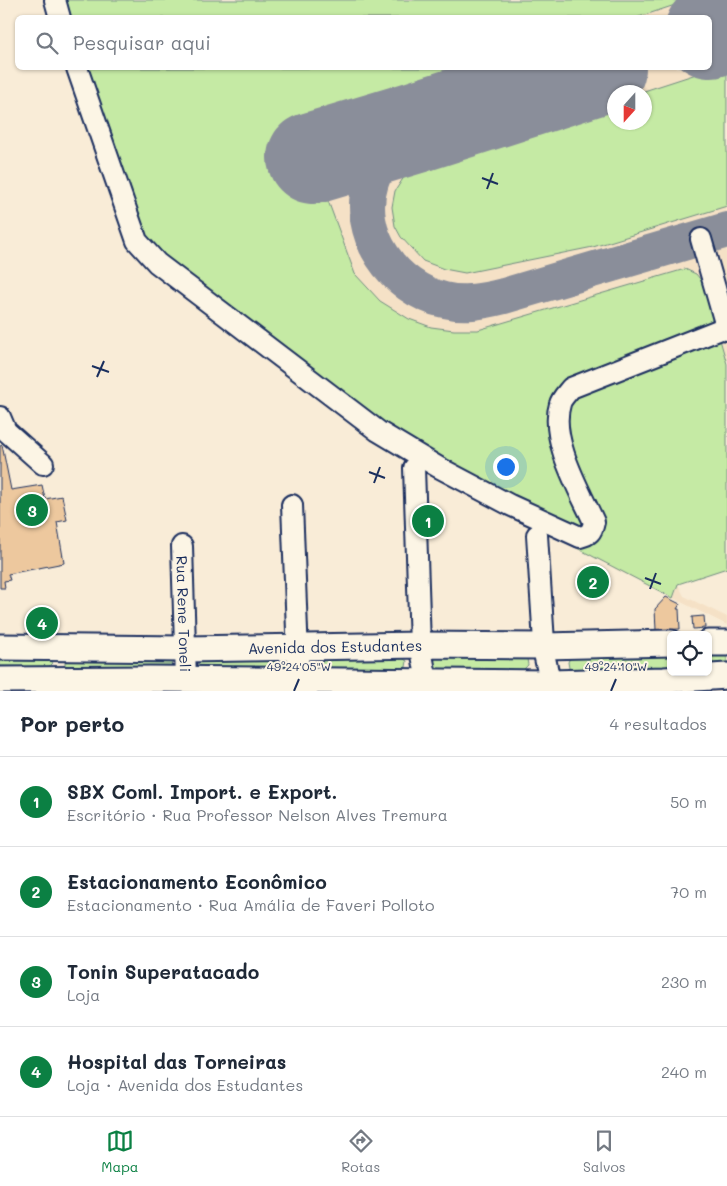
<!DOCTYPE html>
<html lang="pt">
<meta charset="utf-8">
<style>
:root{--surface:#fff;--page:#f6f6f7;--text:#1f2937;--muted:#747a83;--line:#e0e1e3;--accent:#0b8043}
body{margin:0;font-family:Mali,sans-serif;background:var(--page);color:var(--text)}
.controls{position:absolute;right:15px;bottom:15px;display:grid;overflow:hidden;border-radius:8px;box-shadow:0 1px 4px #0004}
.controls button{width:45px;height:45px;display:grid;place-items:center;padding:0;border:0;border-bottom:1px solid var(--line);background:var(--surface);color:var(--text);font:25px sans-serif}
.compass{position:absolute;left:607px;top:85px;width:45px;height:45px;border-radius:50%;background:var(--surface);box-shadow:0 1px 4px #0004;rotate:201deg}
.you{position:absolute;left:505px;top:466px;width:18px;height:18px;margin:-12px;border:4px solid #fff;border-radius:50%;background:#1a73e8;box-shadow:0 0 0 8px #1a73e833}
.badge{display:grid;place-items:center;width:32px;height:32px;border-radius:50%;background:var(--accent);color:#fff;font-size:16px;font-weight:700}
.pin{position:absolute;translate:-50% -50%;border:2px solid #fff;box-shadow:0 1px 5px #0006}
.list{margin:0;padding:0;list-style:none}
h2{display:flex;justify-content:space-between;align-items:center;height:65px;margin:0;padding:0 20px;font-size:21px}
h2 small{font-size:16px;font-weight:400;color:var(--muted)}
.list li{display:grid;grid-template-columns:32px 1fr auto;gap:15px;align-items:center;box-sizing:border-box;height:90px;padding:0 20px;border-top:1px solid var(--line)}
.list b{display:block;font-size:19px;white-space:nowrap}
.list p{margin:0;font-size:16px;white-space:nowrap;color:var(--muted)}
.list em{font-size:16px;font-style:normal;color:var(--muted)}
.icon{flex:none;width:28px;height:28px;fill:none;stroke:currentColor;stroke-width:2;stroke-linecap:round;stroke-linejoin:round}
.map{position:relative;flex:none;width:727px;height:691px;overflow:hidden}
.search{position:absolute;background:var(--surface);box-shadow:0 1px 4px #0004;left:15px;right:15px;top:15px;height:55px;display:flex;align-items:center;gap:12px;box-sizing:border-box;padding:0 18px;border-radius:8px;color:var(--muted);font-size:19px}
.sheet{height:425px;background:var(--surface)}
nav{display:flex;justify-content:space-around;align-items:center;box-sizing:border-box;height:70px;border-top:1px solid var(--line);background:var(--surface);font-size:14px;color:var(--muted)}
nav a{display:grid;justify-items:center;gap:2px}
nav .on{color:var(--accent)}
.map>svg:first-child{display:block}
.built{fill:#f5e1c6;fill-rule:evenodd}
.green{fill:#c5eaa4;stroke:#708c81}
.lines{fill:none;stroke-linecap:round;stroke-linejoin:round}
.taxiway{stroke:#8a8e9a;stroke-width:36}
.runway{stroke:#8a8e9a;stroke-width:92}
.building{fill:#edc89e;stroke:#1b2f5e}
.minor-casing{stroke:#1b2f5e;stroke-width:24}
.major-casing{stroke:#1b2f5e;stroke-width:29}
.minor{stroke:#fcf5e5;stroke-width:20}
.major{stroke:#fcf5e5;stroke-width:25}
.ticks{fill:none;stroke:#1b2f5e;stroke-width:2}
.labels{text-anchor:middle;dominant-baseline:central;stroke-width:4;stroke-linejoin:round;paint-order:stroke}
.street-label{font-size:15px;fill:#1b2f5e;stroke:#fcf5e5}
.ticks-label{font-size:12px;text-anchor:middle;fill:#1b2f5e;stroke:#fcf5e5;stroke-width:4;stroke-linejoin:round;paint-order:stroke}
</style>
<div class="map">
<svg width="727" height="691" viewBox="0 0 727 691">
<rect width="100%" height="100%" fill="#f9ecd7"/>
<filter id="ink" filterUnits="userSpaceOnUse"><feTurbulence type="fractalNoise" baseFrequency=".02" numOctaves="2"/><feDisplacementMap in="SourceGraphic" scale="10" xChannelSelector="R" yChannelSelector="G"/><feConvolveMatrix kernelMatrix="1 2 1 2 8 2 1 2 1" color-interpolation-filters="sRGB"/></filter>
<g filter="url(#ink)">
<path class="built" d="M47,0H727V568L678,584L684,596L727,617V625L625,574L415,464L71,68H710V18H53ZM614,92H644V122H614Z"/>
<path class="green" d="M47,0H690L636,18H53Z
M727,64V206L593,247L465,273L444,269L423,261L401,237L395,226L392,207L395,191L406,174L428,160L614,101V122H644V92H641Z
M71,68H480L304,125L300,134L314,176L320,179L355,274L380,301L409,319L431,327L454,330H478L685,269L696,274L704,284L727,364V568L678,584L673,598L415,464L147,262Z
M727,651V665L708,668V653Z
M671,653V670L573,671L569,668L568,662L571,656Z
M0,655L49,656L52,663L48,667L0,666Z
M438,656H522L527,659L528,665L523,670L436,669L434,664L435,659Z
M68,658L172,659L171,670L69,667L65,665V661Z
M319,658H402L407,661L406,667L401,669H318L315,666V661Z
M202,660H288L289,665L286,669H199L198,661Z"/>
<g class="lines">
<path class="taxiway" d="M413,128C396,143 378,160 371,182C354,233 394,289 444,300C465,305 484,301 504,296L727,230"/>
<path class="runway" d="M710,32L727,26
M313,158L413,128L600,68"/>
</g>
<path class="building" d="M2,445L11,490L42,485L45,499L62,496L67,520L57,522L64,563L8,574L10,580L4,581L5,588H0V446Z
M666,597L680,604L677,609H679L680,629L656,630L655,609Z
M48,610L49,635L36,636L35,611Z
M704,616L705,628L693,629L692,617Z"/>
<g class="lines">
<g class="minor-casing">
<g id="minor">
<path d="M55,0L60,18"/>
<path d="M77,68L137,241L157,263L378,431L438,467L510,505L580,537C589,535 592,532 594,522C580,491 549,439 560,404C561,399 567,393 571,388L726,327"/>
<path d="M701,239L727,330"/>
<path d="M0,417L6,431L43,464"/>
<path d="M414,468L420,645L429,691"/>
<path d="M292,505L299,681"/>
<path d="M537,535L545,658L552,691"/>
<path id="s1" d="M182,546L186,680"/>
</g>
</g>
<g class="major-casing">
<g id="major">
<path d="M708,643H727"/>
<path id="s2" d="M0,647L185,649L420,645L545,646L671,643"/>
<path d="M0,680L150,679L550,683L664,680L727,676"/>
</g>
</g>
<use href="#minor" class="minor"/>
<use href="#major" class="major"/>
</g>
</g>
<path class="ticks" d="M482,178L498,184M487,189L493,173M92,366L109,372M97,377L104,361M369,472L385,478M374,483L380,467M645,578L661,584M650,589L656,573M294,691L299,679M611,691L616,679"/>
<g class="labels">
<g class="street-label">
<text stroke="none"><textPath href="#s1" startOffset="68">Rua Rene Toneli</textPath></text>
<text stroke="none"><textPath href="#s2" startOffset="335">Avenida dos Estudantes</textPath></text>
</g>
</g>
<g class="ticks-label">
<text x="299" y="671">49°24'05"W</text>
<text x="616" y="671">49°24'10"W</text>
</g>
</svg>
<div class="controls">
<button><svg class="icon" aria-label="locate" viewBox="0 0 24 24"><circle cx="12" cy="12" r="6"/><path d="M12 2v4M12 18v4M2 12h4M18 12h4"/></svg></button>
</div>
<svg class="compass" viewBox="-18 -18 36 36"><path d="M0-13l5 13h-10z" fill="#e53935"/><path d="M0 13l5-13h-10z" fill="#747a83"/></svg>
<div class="you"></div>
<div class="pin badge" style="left:428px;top:521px">1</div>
<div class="pin badge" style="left:593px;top:582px">2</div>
<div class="pin badge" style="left:32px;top:510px">3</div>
<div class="pin badge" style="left:42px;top:623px">4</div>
<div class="search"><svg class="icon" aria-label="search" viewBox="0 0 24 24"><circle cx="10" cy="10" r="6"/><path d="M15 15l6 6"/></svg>Pesquisar aqui</div>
</div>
<section class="sheet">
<h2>Por perto<small>4 resultados</small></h2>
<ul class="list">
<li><span class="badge">1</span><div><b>SBX Coml. Import. e Export.</b><p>Escritório · Rua Professor Nelson Alves Tremura</p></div><em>50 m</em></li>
<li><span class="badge">2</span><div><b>Estacionamento Econômico</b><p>Estacionamento · Rua Amália de Faveri Polloto</p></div><em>70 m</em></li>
<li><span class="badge">3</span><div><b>Tonin Superatacado</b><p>Loja</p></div><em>230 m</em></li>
<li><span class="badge">4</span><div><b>Hospital das Torneiras</b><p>Loja · Avenida dos Estudantes</p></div><em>240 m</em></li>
</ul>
</section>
<nav>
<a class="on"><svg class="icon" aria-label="map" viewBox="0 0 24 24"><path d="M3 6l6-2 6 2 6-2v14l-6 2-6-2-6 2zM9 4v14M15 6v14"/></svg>Mapa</a>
<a><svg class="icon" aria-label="directions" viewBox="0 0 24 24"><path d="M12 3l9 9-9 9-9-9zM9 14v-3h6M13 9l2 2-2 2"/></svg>Rotas</a>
<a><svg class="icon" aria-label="saved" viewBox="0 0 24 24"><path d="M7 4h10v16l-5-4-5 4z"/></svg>Salvos</a>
</nav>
